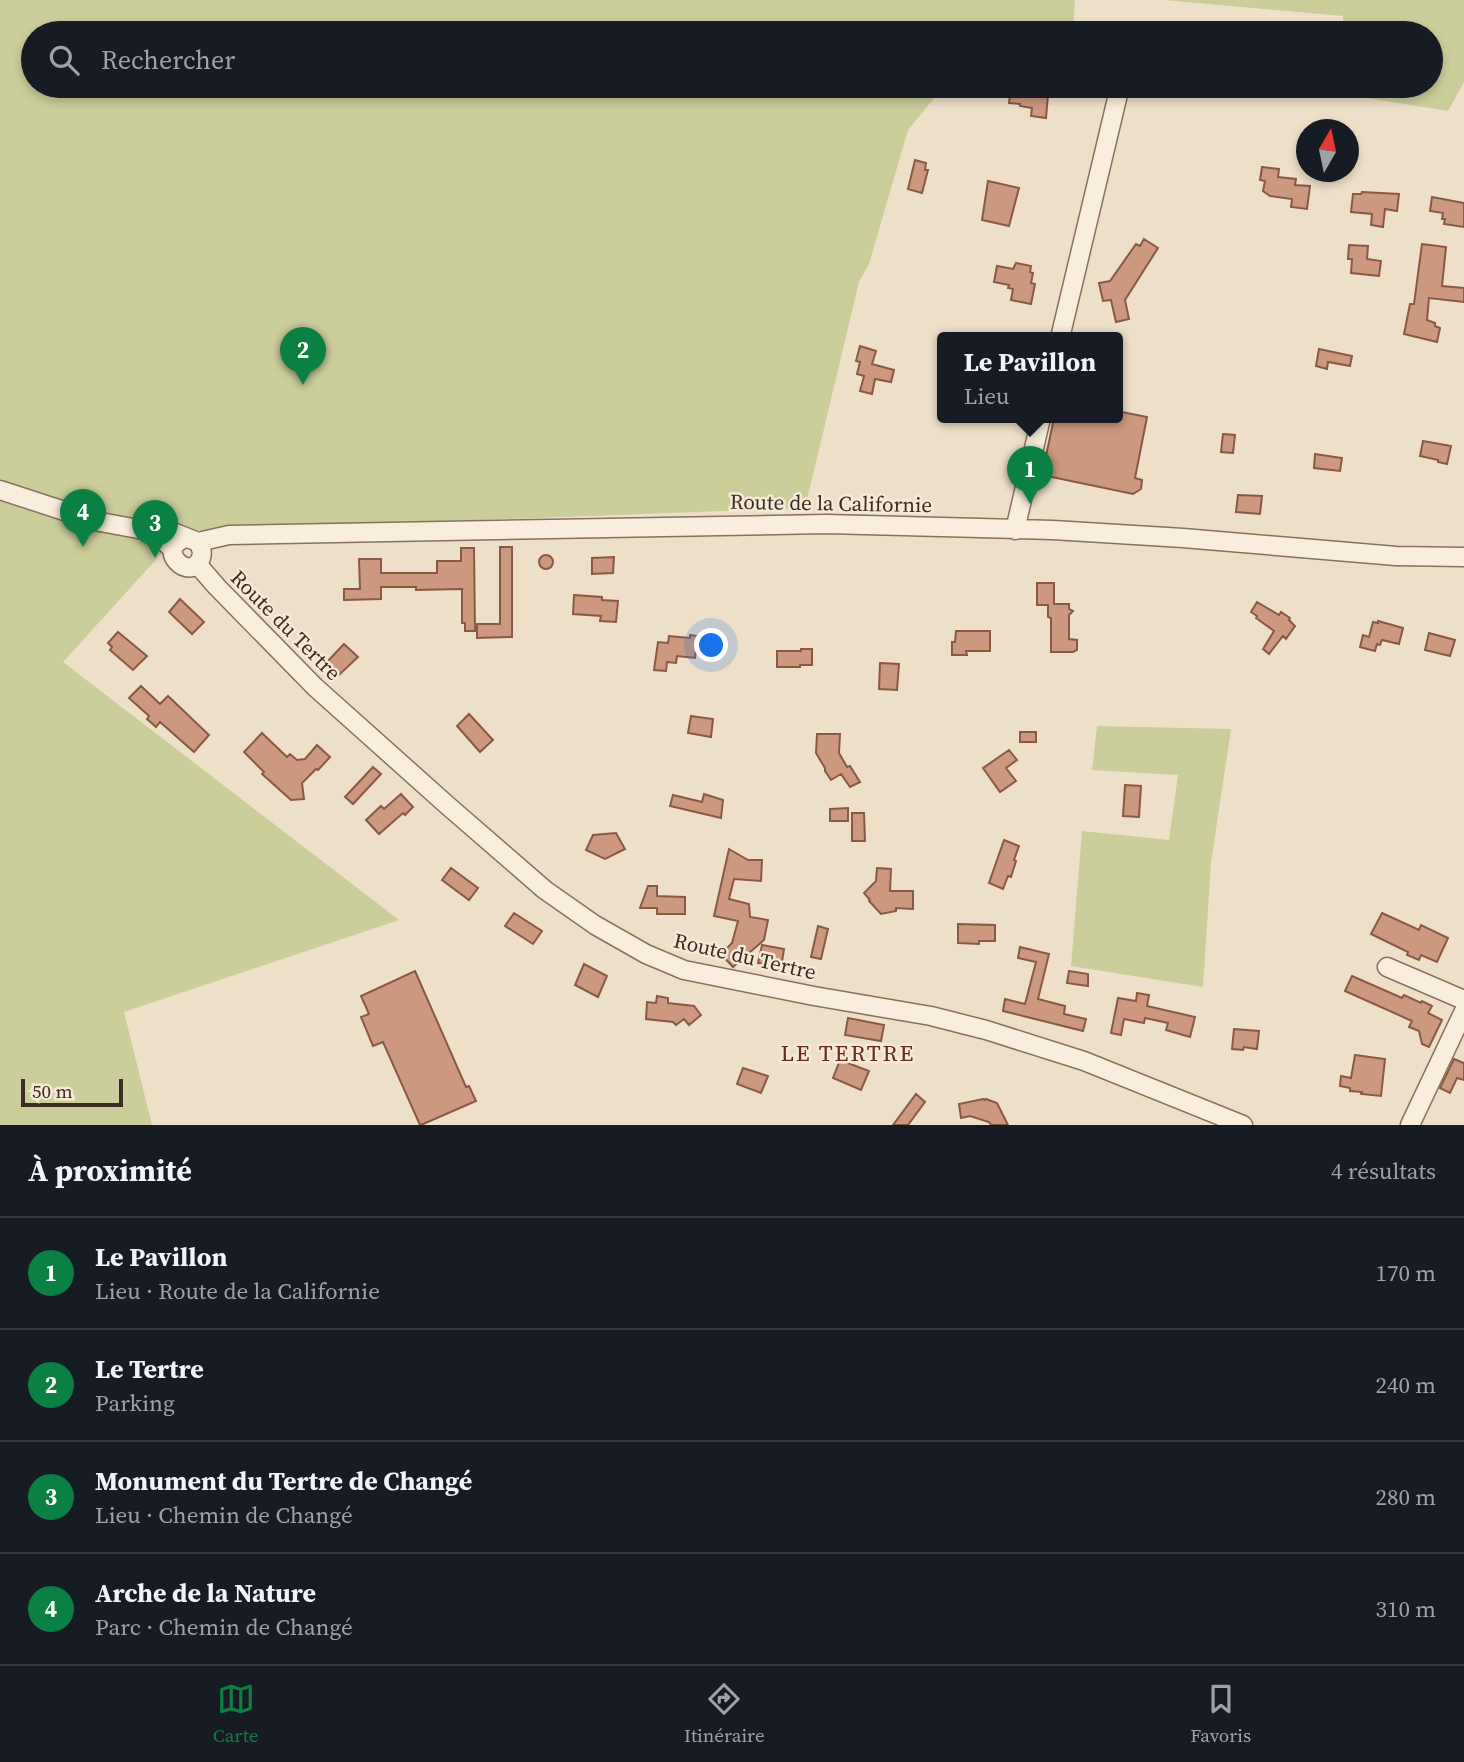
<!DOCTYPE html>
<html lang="fr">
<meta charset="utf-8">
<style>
:root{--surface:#171b24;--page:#20242c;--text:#f1f3f6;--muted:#9ea1a6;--line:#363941;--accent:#0b8043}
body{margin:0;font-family:"Source Serif 4",serif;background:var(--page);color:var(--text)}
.compass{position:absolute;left:1296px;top:119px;width:63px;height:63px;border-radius:50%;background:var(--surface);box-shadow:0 4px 10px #0003;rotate:9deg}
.scale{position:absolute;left:21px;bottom:18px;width:102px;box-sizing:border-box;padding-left:7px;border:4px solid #3b2b20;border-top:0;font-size:19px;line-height:24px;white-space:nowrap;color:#3b2b20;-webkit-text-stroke:5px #f6ead7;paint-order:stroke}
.you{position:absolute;left:712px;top:646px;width:24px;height:24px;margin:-18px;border:5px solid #fff;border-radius:50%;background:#1a73e8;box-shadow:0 0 0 10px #1a73e833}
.badge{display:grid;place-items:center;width:46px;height:46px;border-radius:50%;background:var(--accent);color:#fff;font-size:23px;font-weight:700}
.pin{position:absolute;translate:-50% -58px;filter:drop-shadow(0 2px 4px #0008)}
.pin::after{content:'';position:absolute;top:37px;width:24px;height:21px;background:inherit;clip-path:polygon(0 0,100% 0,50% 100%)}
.popup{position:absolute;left:937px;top:332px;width:186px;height:91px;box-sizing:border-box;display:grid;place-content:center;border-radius:7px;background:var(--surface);filter:drop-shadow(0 2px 5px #0005);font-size:23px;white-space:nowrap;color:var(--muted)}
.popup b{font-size:26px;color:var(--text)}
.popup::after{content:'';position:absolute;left:50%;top:100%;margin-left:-14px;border:14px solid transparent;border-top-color:var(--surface)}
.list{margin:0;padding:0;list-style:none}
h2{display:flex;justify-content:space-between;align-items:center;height:91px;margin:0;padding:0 28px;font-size:30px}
h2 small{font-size:23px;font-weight:400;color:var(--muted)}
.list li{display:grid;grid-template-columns:46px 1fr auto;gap:21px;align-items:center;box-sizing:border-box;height:112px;padding:0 28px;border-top:2px solid var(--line)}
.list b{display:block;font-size:26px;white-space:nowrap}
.list p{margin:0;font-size:23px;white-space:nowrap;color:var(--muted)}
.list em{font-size:23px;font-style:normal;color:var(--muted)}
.icon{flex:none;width:38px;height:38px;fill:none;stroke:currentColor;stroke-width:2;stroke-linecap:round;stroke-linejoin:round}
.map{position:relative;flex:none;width:1464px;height:1125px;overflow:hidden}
.search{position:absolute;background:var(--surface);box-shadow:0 4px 10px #0003;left:21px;right:21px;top:21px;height:77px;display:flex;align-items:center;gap:18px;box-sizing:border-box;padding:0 24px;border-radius:38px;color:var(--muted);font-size:26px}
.sheet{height:539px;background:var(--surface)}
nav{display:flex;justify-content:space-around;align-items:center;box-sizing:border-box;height:98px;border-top:2px solid var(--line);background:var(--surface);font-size:19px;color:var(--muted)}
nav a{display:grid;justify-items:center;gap:4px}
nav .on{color:var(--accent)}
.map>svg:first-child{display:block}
.green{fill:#cbcd9b}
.building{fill:#cc987e;stroke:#895943;stroke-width:2}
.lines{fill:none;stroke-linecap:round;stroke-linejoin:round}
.minor-casing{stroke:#8a715d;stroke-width:21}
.minor{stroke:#f9eedb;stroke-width:18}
.labels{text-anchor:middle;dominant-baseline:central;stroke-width:5;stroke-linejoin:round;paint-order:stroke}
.street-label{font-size:21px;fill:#3b2b20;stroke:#f6ead7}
.neighbourhood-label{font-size:23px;letter-spacing:2px;fill:#672920;stroke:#f6ead7}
</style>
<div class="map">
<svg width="1464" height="1125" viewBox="0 0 1464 1125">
<rect width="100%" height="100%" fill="#eee0c8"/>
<path class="green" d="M0,0H1075L1073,33H33V86H944L908,130L869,264L859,282L805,508L179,531L153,563L63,662L399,920L124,1012L152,1125H0Z
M1164,0H1464V82L1448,111L1342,94V86H1431V33H1343V16Z
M1097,726L1231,729L1211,863L1203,987L1071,966L1082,831L1169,840L1178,775L1092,770Z"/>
<path class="building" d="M1011,86H1035L1034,94L1048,95L1046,118L1031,116L1032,108L1020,106V104L1009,103Z
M915,160L926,163L925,170H928L922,193L908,189Z
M1262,167L1279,169L1278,177L1296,179L1295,185L1310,186L1307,209L1291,207L1292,199L1270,196L1263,191L1265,181L1260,180Z
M988,181L1019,188L1009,226L982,220Z
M1362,192L1399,194L1397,211L1385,209L1383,227L1371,225L1372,214L1351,212L1353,194H1361Z
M1432,197L1464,203V227L1444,224L1445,219H1442L1443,213L1430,211Z
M1144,239L1158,248L1125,300L1129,319L1116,322L1111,300L1103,301L1099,283L1110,281L1136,244L1140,246Z
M1422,244L1446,247L1442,286L1464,288V302L1429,298L1427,320L1435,323V326L1440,328L1437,342L1404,334L1410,304H1414Z
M1349,245L1368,246L1367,259L1381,261L1379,276L1351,273L1352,259H1348Z
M1016,263L1031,266L1030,272L1033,273L1031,283L1035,284L1031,304L1011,300L1013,289L1008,288L1009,285L994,282L997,266L1013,269Z
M860,346L876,351L872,364L894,370L891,382L875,379L872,394L860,391L864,376L857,374L860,362L856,361Z
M1319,349L1352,356L1350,366L1328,362L1327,369L1316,366Z
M1117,411L1147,417L1135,478L1142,480L1141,489L1133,494L1042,475L1054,418H1117Z
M1223,434L1235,435L1233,453L1221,452Z
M1423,441L1451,446L1447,464L1438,462V460L1420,456Z
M1315,454L1342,458L1340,471L1314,468Z
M1238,495L1262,496L1260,514L1236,512Z
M500,547H512V637L477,638V624H500Z
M461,548H474L475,631H465V623H462V589L416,590V587H381V599L344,600V589H360L359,559H381V573H437V561H461Z
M539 562a7 7 0 1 1 14 0a7 7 0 1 1-14 0Z
M614,557L613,573L592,574V558Z
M1037,583H1054V604H1069V609L1073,611L1069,615V639L1077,640V650L1073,652H1051V618L1048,617V605H1037Z
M574,595L602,597V600L618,601L616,622L600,621L601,616L573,614Z
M180,599L204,622L192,634L169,612Z
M1257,602L1279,615L1281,612L1290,618L1289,620L1295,626L1286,639L1283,636L1269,654L1263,649L1274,631L1256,618L1257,616L1251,612Z
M1378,621L1403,628L1399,644L1382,640L1380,645L1377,644L1375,651L1360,647L1363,635L1369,637L1373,622L1378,623Z
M956,631H990V651H966L967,655H952V642H955Z
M118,632L147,656L133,670L110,650L112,647L108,643Z
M1429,633L1455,640L1450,656L1425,650Z
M690,635L704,637L703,649H696L695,658L677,656L676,663L667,662L666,671L654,670L658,642L668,643L669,636L690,638Z
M344,644L358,657L339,675L326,663Z
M801,649H812V665H800V667H777V651H801Z
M880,663L899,664L897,690L879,689Z
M141,686L160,704L168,696L209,735L194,752L160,722L156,727L147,719L149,716L129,698Z
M469,714L493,740L480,752L457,726Z
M691,716L713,719L711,737L688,733Z
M1020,732H1036V742H1020Z
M262,733L287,757L290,754L297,760L305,759L317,745L330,757L318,770L316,769L302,783L304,799L291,800L262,774L264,772L244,752Z
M817,734H840L839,753L847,767L850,766L860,782L850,787L841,774L831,780L825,771V768L816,753Z
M1009,750L1017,760L1006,768L1016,781L1000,792L983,768Z
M373,767L381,774L353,804L345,797Z
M1125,785L1141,786L1139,817L1123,816Z
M401,794L413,807L405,815L403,813L379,834L366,820L381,806L384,809Z
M704,794L723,800L721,818L670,806L673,795L702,802Z
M848,808V821H830V809Z
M852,813H864L865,841H852Z
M616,833L625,849L605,859L586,850L593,835Z
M1004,840L1019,846L1014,860L1016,861L1011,877L1008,876L1003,889L989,883Z
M729,849L748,860H762L761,881L734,879L729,899L749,904L750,917L768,920L764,940L733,967L721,954L732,943L738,921L714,916Z
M451,868L478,888L469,900L442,880Z
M877,868L891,869L890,891H913V909L896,908V911L881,914L869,901L870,900L864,893L876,881Z
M648,886H657V896L685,897V914H657V908H640Z
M514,913L542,931L533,944L505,926Z
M1382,913L1419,930L1421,925L1448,938L1437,962L1421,955L1419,960L1407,955L1408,952L1371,934Z
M958,924L995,925V941H979V944L958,943Z
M818,926L828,929L821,959L811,957Z
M762,945L784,949L781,968L758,963Z
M1020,947L1049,954L1038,999L1065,1006L1064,1014L1086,1019L1083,1031L1003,1011L1005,999L1025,1004L1036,962L1018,958Z
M584,964L607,976L598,997L575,985Z
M415,971L466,1087L469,1086L476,1101L421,1125H420L383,1042L373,1046L361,1017L369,1014L361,996Z
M1069,971L1088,974V986L1067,983Z
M1352,976L1402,998L1404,995L1421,1003L1422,1001L1432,1006L1428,1013L1442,1020L1429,1047L1422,1044L1419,1031L1409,1027L1412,1021L1345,991Z
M1137,993L1149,995L1147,1006L1195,1017L1190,1037L1166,1030L1168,1023L1145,1018L1144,1023L1124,1019L1121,1035L1111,1033L1118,998L1136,1001Z
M657,996L668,998V1003L694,1006L701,1015L689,1025L684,1019L676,1025L673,1022L646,1019L647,1002L656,1003Z
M848,1018L884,1025L881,1041L845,1035Z
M1234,1029L1259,1031L1257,1049L1244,1047L1243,1050L1232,1049Z
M1355,1055L1385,1059L1381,1096L1361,1094L1362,1092L1350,1091V1088L1340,1086L1341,1076L1351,1078Z
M1454,1059L1464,1063V1080L1457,1078L1450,1093L1440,1088Z
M840,1060L869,1071L861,1090L833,1078Z
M743,1068L768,1076L761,1093L737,1084Z
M916,1094L925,1102L908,1125H893Z
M983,1099L985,1100L986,1099L997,1103L1008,1125H991L989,1122L970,1116L961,1118L959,1104Z"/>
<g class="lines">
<g class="minor-casing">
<path id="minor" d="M1060,338L1120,86
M0,490L95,521L149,531L162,539L173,550
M1015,530L1041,418
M149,531L158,529L170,531L198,542C201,548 203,552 201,558C191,584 153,549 186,538
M198,542L229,535L826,524L1053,530L1183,538L1396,556L1464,557
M197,564L217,587L315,687L447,805L545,890L595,925L646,954L684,970L814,996L931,1016L986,1030L1084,1061L1243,1125
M1387,967L1464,1000
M1410,1125L1464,1011"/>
</g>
<use href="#minor" class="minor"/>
</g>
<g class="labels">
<g class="street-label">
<text transform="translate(831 503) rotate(1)">Route de la Californie</text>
<text transform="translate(286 625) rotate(45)">Route du Tertre</text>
<text transform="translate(745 956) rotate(13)">Route du Tertre</text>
</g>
<g class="neighbourhood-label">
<text x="848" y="1053">LE TERTRE</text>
</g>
</g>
</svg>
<svg class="compass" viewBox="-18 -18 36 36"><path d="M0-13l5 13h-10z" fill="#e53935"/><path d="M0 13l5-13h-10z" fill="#9ea1a6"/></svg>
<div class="scale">50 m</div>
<div class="you"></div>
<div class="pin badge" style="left:1030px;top:504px">1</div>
<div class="popup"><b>Le Pavillon</b>Lieu</div>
<div class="pin badge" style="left:303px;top:385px">2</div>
<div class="pin badge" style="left:155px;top:558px">3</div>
<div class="pin badge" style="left:83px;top:547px">4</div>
<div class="search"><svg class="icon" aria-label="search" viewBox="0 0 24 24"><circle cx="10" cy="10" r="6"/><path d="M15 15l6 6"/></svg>Rechercher</div>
</div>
<section class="sheet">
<h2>À proximité<small>4 résultats</small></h2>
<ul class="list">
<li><span class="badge">1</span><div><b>Le Pavillon</b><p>Lieu · Route de la Californie</p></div><em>170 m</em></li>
<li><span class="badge">2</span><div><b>Le Tertre</b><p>Parking</p></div><em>240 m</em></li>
<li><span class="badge">3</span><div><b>Monument du Tertre de Changé</b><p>Lieu · Chemin de Changé</p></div><em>280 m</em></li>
<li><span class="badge">4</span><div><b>Arche de la Nature</b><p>Parc · Chemin de Changé</p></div><em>310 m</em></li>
</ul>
</section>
<nav>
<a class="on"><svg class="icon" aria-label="map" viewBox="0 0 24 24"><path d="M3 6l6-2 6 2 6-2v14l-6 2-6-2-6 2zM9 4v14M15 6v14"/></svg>Carte</a>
<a><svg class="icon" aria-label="directions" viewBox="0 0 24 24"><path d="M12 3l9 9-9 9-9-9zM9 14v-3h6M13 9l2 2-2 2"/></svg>Itinéraire</a>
<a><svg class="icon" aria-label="saved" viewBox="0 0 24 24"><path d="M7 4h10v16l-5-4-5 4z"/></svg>Favoris</a>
</nav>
